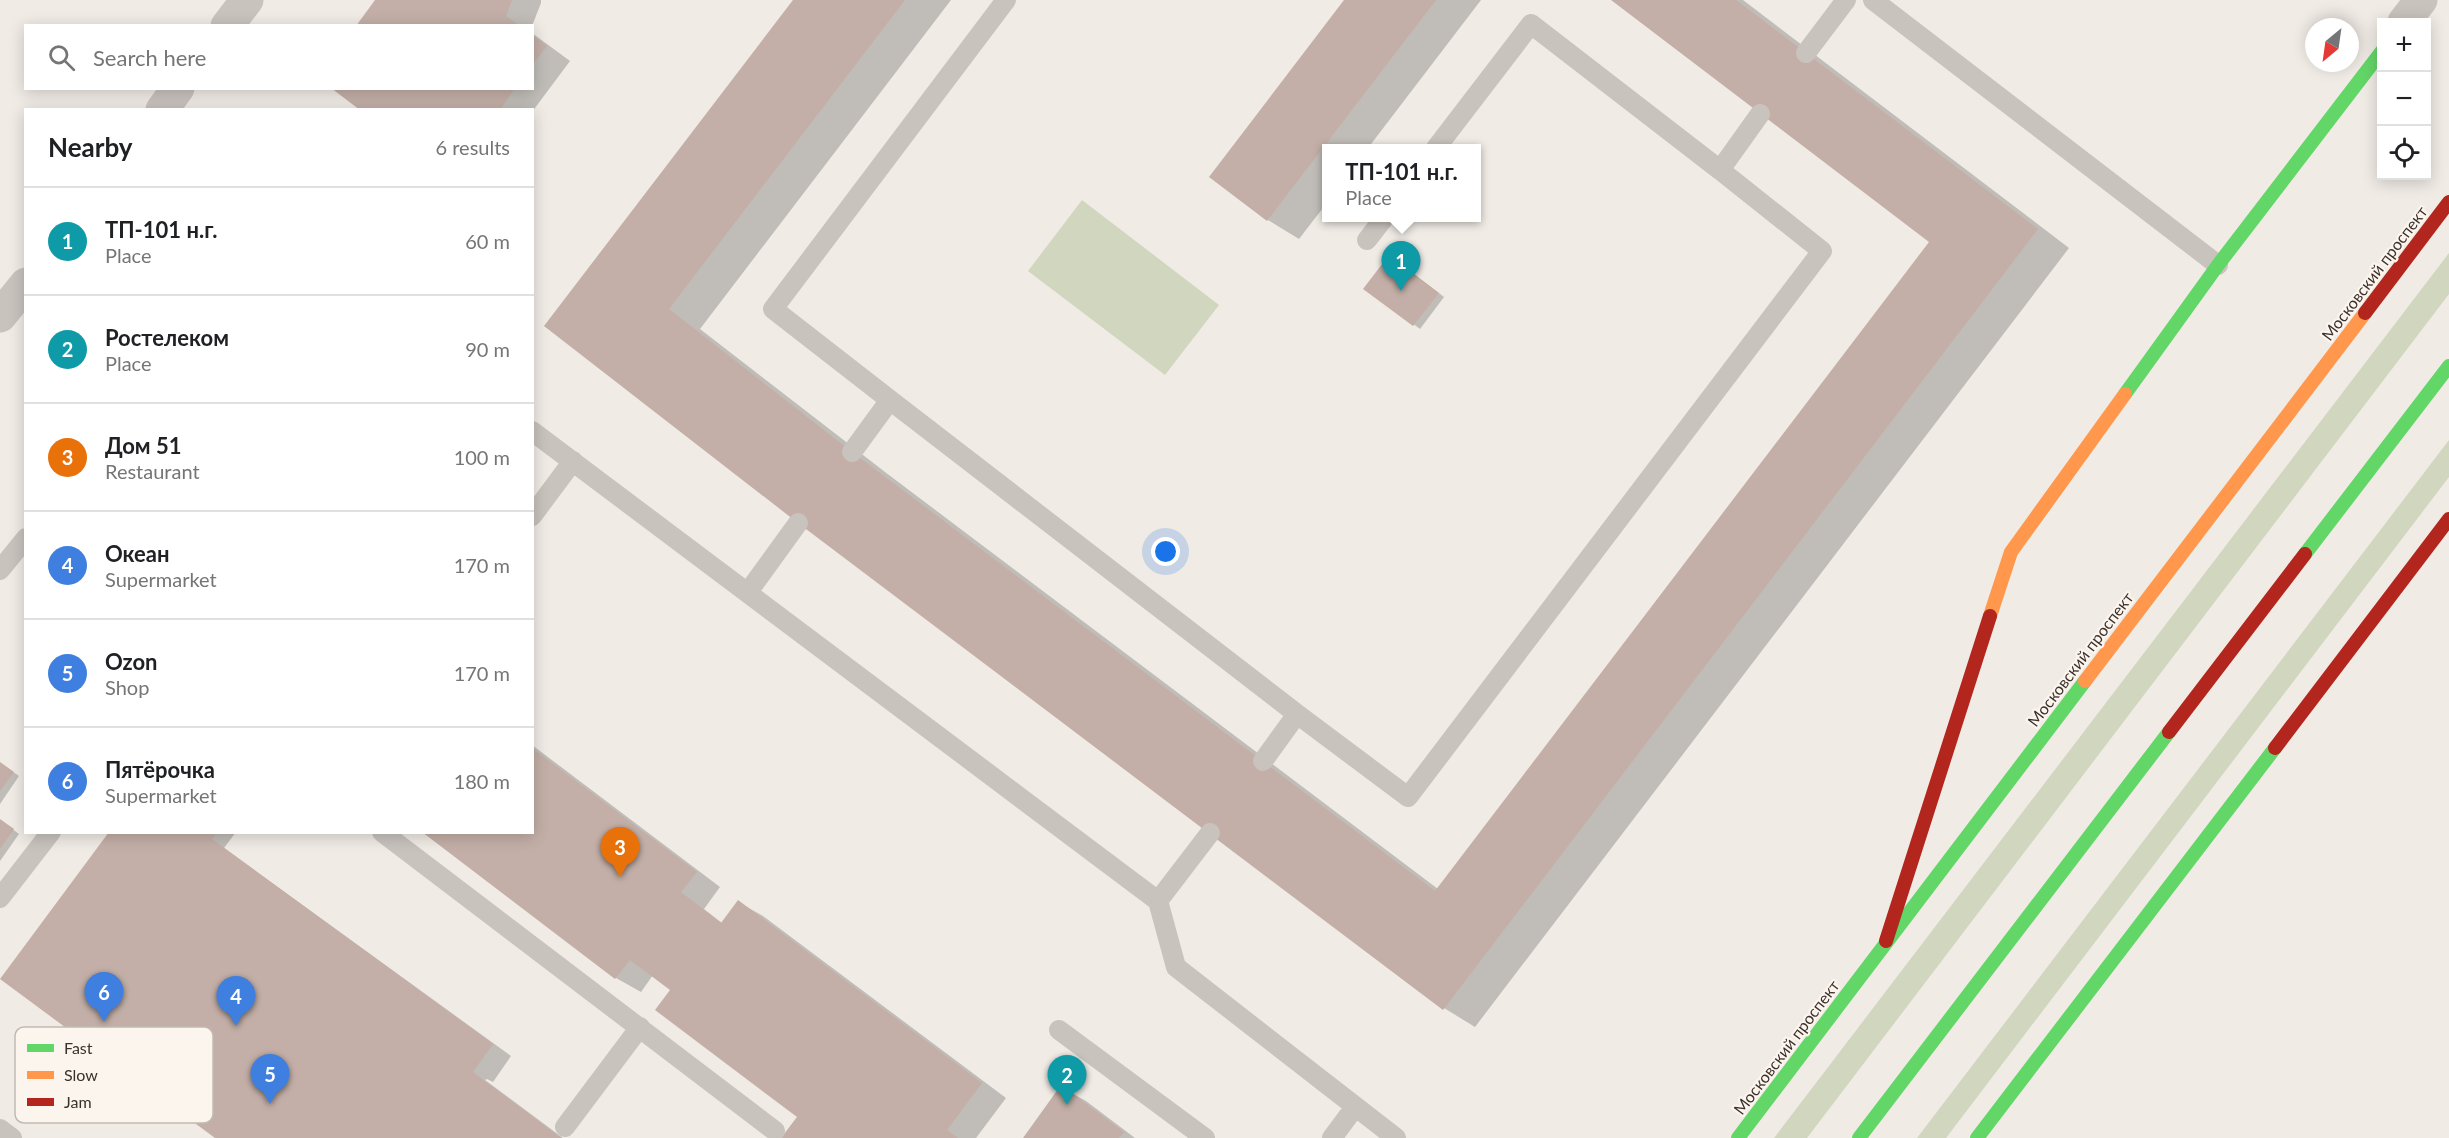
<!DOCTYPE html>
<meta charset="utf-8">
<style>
:root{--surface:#fff;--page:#f6f6f6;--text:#202124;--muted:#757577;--line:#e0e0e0;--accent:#7a716c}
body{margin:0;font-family:Lato,sans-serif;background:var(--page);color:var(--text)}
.controls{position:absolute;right:18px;top:18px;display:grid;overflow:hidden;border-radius:0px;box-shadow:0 3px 15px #0003}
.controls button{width:54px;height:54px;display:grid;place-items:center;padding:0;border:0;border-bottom:2px solid var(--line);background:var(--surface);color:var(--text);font:30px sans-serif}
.compass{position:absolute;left:2305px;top:18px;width:54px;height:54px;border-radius:50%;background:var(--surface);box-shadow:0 3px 15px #0003;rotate:209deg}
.you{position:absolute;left:1166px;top:552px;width:21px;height:21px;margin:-15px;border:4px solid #fff;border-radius:50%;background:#1a73e8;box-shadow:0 0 0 9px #1a73e833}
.badge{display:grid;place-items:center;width:39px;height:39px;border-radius:50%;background:var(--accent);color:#fff;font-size:20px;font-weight:700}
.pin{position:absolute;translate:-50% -50px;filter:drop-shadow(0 2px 3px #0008)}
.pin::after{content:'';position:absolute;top:32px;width:21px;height:18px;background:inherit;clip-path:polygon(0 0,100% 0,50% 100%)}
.popup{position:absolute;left:1322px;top:144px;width:159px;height:78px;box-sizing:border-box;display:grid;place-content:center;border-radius:0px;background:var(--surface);filter:drop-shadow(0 2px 4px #0005);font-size:20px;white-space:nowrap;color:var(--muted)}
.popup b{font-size:22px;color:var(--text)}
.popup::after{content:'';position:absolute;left:50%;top:100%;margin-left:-12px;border:12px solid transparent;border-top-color:var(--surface)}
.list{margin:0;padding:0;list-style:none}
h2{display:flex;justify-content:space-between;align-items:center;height:78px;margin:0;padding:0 24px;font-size:26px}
h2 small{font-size:20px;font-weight:400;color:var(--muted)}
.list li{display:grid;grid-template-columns:39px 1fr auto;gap:18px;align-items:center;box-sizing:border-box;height:108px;padding:0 24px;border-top:2px solid var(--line)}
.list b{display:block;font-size:22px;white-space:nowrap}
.list p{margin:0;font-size:20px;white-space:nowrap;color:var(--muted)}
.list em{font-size:20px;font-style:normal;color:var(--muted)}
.icon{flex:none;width:33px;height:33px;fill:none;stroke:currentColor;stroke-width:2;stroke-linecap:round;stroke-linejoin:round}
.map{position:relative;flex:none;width:2449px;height:1138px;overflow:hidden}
.search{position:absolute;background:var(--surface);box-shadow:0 3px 15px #0003;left:24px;top:24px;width:510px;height:66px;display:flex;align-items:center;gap:15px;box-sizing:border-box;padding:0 21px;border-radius:0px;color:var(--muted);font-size:22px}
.panel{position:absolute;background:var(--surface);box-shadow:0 3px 15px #0003;left:24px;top:108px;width:510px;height:726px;border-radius:0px}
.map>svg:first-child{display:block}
.green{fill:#d1d6bf}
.shadow{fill:#0003}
.building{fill:#c3afa7}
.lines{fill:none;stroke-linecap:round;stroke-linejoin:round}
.lane{stroke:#c9c3be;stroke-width:20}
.street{stroke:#c9c3be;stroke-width:33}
.fast{stroke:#63d668;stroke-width:14}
.slow{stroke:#ff974d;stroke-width:14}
.jam{stroke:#b3261e;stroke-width:14}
.labels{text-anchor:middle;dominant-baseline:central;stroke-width:4.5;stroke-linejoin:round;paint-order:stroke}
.street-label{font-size:16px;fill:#3b302b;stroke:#fbf5ee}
.key{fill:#fbf5ee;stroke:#c1bab4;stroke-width:1.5}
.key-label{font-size:16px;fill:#3b302b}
</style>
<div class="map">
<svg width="2449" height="1138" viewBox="0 0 2449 1138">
<rect width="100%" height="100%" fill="#f0ebe5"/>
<path class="green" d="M1082,200L1219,305L1165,375L1028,271Z
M2449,253V294L1807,1138H1774Z
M2449,440V477L1946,1138H1917Z"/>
<path class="shadow" d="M376,0H541V3L532,26H358Z
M795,0H951L700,329L885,472L1438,889L1931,242L1614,0H1743L2069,248L1475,1027L1444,1008L546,326Z
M1346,0H1481L1368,148H1326V204L1299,239L1268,220Z
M532,33L570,61L532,112V110H363L334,88H532Z
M1396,260L1444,297L1420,329L1365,288Z
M532,745L720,887L704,909L722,923L738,902L763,916L1006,1098L976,1138H783L804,1120L672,989L653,975L641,992L616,978L425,832H532Z
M0,763L19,776L0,804Z
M0,820L19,834L0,861Z
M111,832H236L224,848L511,1056L493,1082L487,1079L485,1080L563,1138H217Z
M1061,1087L1086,1101L1135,1138H1025Z"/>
<path class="building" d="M375,0H512L506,16L520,26H356Z
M793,0H905L669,309L852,452L1435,891L1929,242L1611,0H1736L2038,229L1443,1010L798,523L544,326Z
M1344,0H1436L1267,221L1209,177Z
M532,35L547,46L532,65Z
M331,88H515L500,110H360Z
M1389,255L1439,293L1413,326L1363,289Z
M532,748L697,872L681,892L721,923L738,900L982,1083L947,1130L958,1138H781L797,1117L655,1010L670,990L630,960L615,979L422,832H532Z
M0,762L14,772L0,791Z
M0,819L14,829L0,849Z
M109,832H217L212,839L493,1044L473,1072L561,1138H215L0,979Z
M1061,1085L1124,1132L1119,1138H1023Z"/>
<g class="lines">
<path class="lane" d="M1873,0L2218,265
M1806,53L1846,0
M1436,148L1531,24L1720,170
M1367,240L1384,218
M890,400L773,309L1006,0
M532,431L1158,901L1176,967L1396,1138
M852,452L890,400L1297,714
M532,516L573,461
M0,570L26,538
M748,592L798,523
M1263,761L1297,714L1408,797L1822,251L1720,170L1760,114
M382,832L775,1131
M0,898L51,832
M1158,901L1210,833
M1059,1030L1205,1138
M565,1127L640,1027
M0,1129L12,1138
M1332,1138L1355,1107"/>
<path class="street" d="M2404,22L2421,0
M227,26L247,0
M162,110L178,88
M0,316L26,284"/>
<path class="fast" d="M2125,394L2218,265L2382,51
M2305,554L2449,366
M1738,1138L2085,681
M1859,1138L2169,732
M1977,1138L2275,748"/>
<path class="slow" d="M1990,616L2011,552L2125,394
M2085,681L2365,313"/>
<path class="jam" d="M2365,313L2449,202
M2169,732L2305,554
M2275,748L2449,519
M1886,941L1990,616"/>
</g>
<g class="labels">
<g class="street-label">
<text transform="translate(2374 273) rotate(-53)">Московский проспект</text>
<text transform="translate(2080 659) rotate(-53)">Московский проспект</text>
<text transform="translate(1786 1047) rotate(-53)">Московский проспект</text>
</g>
</g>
<rect x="15" y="1027" width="198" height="96" rx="9" class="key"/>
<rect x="27" y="1044" width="27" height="8" fill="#63d668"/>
<rect x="27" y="1071" width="27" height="8" fill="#ff974d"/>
<rect x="27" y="1098" width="27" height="8" fill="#b3261e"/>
<g class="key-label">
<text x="64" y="1054">Fast</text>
<text x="64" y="1081">Slow</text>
<text x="64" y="1108">Jam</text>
</g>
</svg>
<div class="controls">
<button>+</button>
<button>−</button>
<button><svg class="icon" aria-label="locate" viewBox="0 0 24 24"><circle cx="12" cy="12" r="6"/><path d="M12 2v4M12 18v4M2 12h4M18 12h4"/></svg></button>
</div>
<svg class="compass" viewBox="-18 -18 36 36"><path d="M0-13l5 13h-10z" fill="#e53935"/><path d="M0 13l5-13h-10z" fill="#757577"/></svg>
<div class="you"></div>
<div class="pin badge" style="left:1401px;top:291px;background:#0f9aa8">1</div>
<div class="popup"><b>ТП-101 н.г.</b>Place</div>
<div class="pin badge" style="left:1067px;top:1105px;background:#0f9aa8">2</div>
<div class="pin badge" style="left:620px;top:877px;background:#e8710a">3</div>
<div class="pin badge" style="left:236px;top:1026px;background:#3f7fe0">4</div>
<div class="pin badge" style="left:270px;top:1104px;background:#3f7fe0">5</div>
<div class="pin badge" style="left:104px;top:1022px;background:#3f7fe0">6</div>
<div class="search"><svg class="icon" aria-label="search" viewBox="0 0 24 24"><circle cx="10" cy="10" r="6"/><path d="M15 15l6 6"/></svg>Search here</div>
<section class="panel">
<h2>Nearby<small>6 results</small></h2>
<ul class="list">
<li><span class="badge" style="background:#0f9aa8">1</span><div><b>ТП-101 н.г.</b><p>Place</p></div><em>60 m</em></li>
<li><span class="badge" style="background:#0f9aa8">2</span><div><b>Ростелеком</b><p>Place</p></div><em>90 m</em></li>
<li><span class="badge" style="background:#e8710a">3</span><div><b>Дом 51</b><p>Restaurant</p></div><em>100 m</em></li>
<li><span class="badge" style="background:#3f7fe0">4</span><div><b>Океан</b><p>Supermarket</p></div><em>170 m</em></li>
<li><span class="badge" style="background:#3f7fe0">5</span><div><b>Ozon</b><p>Shop</p></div><em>170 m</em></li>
<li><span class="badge" style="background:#3f7fe0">6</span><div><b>Пятёрочка</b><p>Supermarket</p></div><em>180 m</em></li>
</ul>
</section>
</div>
